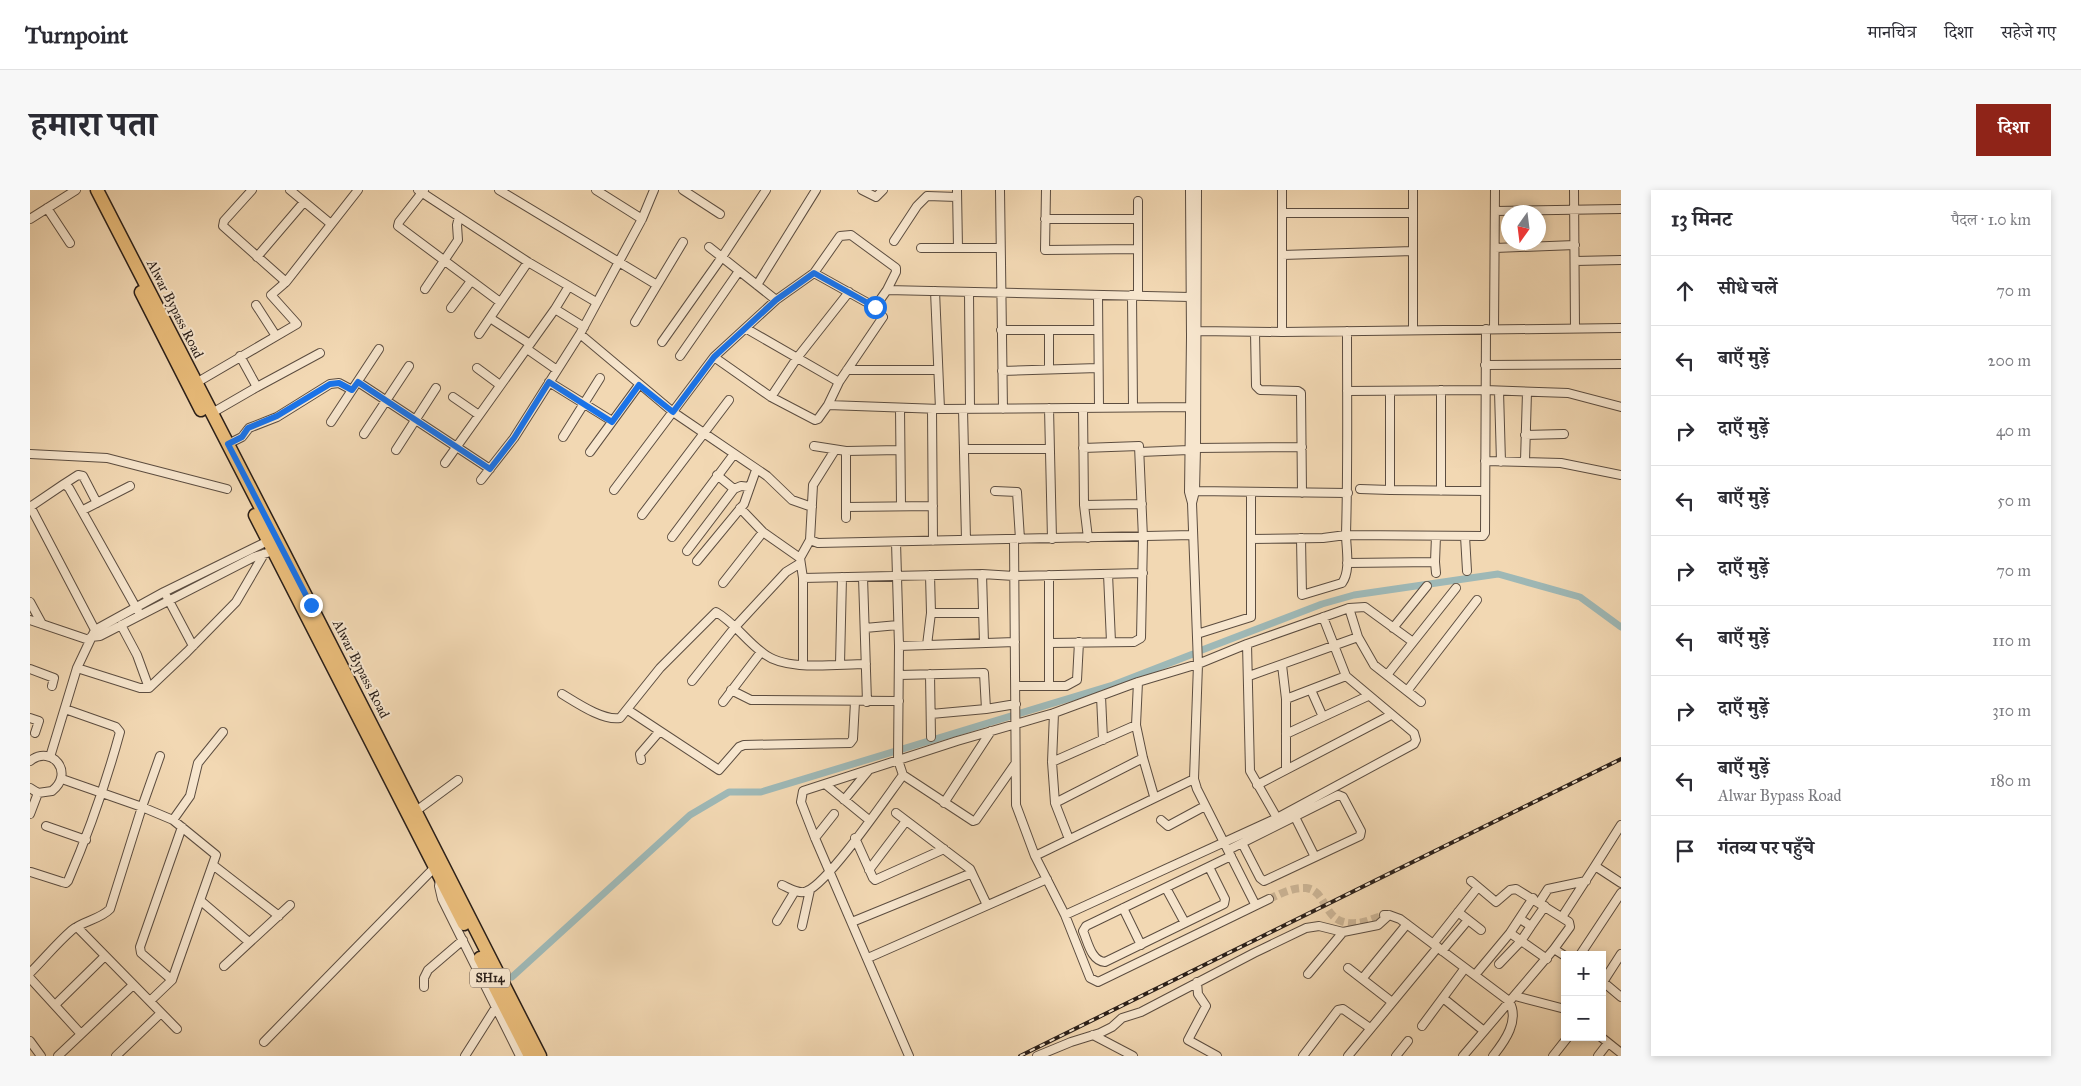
<!DOCTYPE html>
<html lang="hi">
<meta charset="utf-8">
<style>
:root{--surface:#fff;--page:#f7f7f7;--text:#2b2b33;--muted:#7c7c81;--line:#e1e1e2;--accent:#8f2418}
body{margin:0;font-family:"IM FELL Great Primer","Noto Serif Devanagari",serif;background:var(--page);color:var(--text)}
.controls{position:absolute;right:15px;bottom:15px;display:grid;overflow:hidden;border-radius:0px;box-shadow:0 2px 8px #0003}
.controls button{width:45px;height:45px;display:grid;place-items:center;padding:0;border:0;border-bottom:1px solid var(--line);background:var(--surface);color:var(--text);font:25px sans-serif}
.compass{position:absolute;left:1471px;top:15px;width:45px;height:45px;border-radius:50%;background:var(--surface);box-shadow:0 2px 8px #0003;rotate:194deg}
.stop{position:absolute;width:15px;height:15px;margin:-11px;border:4px solid #1a73e8;border-radius:50%;background:#fff}
.stop.end{background:#1a73e8;border-color:#fff;box-shadow:0 1px 5px #0008}
.list{margin:0;padding:0;list-style:none}
h2{display:flex;justify-content:space-between;align-items:center;height:65px;margin:0;padding:0 20px;font-size:21px}
h2 small{font-size:16px;font-weight:400;color:var(--muted)}
.list li{display:grid;grid-template-columns:32px 1fr auto;gap:15px;align-items:center;box-sizing:border-box;height:70px;padding:0 20px;border-top:1px solid var(--line)}
.list b{display:block;font-size:19px;white-space:nowrap}
.list p{margin:0;font-size:16px;white-space:nowrap;color:var(--muted)}
.list em{font-size:16px;font-style:normal;color:var(--muted)}
.icon{flex:none;width:28px;height:28px;fill:none;stroke:currentColor;stroke-width:2;stroke-linecap:round;stroke-linejoin:round}
.map{position:relative;flex:none;width:1591px;height:866px;overflow:hidden;border-radius:0px}
header{display:flex;align-items:center;gap:30px;box-sizing:border-box;height:70px;padding:0 25px;background:var(--surface);border-bottom:1px solid var(--line)}
header strong{font-size:24px}
nav{display:flex;gap:28px;margin-inline-start:auto;font-size:18px}
.intro{display:flex;align-items:center;justify-content:space-between;box-sizing:border-box;height:120px;padding:0 30px}
h1{margin:0;font-size:35px}
.button{padding:12px 22px;border-radius:0px;background:var(--accent);color:#fff;font-size:18px;font-weight:700}
main{display:flex;gap:30px;padding:0 30px}
aside{flex:1;background:var(--surface);border-radius:0px;box-shadow:0 2px 8px #0003}
.map>svg:first-child{display:block}
.lines{fill:none;stroke-linecap:round;stroke-linejoin:round}
.canal{stroke:#9eb8b6;stroke-width:7}
.minor-tunnel{stroke:#cab394;stroke-width:8;stroke-dasharray:8 4;stroke-linecap:butt}
.minor-casing{stroke:#5c4d40;stroke-width:10}
.primary-casing{stroke:#2a1f19;stroke-width:15}
.minor{stroke:#f7e6ce;stroke-width:8}
.primary{stroke:#e9bc7a;stroke-width:12}
.rail-casing{stroke:#2a1f19;stroke-width:4}
.rail{stroke:#f7e6ce;stroke-width:2;stroke-dasharray:5.5;stroke-linecap:butt}
.route{stroke:#1a73e8;stroke-width:6}
.labels{text-anchor:middle;dominant-baseline:central;stroke-width:4;stroke-linejoin:round;paint-order:stroke}
.shield{fill:#f7e6ce;stroke:#685b4f;stroke-width:1}
.shield-label{font-size:12px;font-weight:bold;fill:#2a1f19}
.street-label{font-size:14px;fill:#2a1f19;stroke:#f7e6ce}
</style>
<header>
<strong>Turnpoint</strong>
<nav><a>मानचित्र</a><a>दिशा</a><a>सहेजे गए</a></nav>
</header>
<div class="intro"><h1>हमारा पता</h1><a class="button">दिशा</a></div>
<main>
<div class="map">
<svg width="1591" height="866" viewBox="0 0 1591 866">
<rect width="100%" height="100%" fill="#f2d8b3"/>
<filter id="stains"><feTurbulence type="fractalNoise" baseFrequency=".004" numOctaves="4"/><feColorMatrix values="0 0 0 0 .2 0 0 0 0 .09 0 0 0 0 .02 0 0 0 .5 -.17"/></filter>
<radialGradient id="worn" r=".72"><stop offset=".6" stop-color="#630" stop-opacity="0"/><stop offset="1" stop-color="#630" stop-opacity=".3"/></radialGradient>
<g class="lines">
<path class="canal" d="M1172,460L1292,414L1324,405L1468,384L1550,407L1591,437
M482,787L660,625L699,602H731L1083,495L1163,464"/>
<path class="minor-tunnel" d="M1239,709C1250,704 1263,697 1276,698C1299,701 1292,736 1326,733C1335,733 1344,728 1352,726"/>
<g class="minor-casing">
<path id="minor" d="M222,0L194,31L193,36L256,92
M260,0L301,34
M388,0L498,72L566,112
M394,0L369,32L368,36L470,112
M469,0L627,95
M566,0L612,29
M653,0L690,24
M832,0L846,7L853,0
M927,0L928,58
M970,0L973,219
M1016,0L1015,60L1108,59
M1160,0L1161,147L1159,302L1162,313
M1167,0L1166,258L1165,301L1162,313L1168,474L1164,589L1167,599L1225,714
M1383,0V140
M1544,0L1545,138
M1108,11V105
M17,18L40,53
M1465,21L1591,19
M1253,23H1383
M0,29L46,0
M1015,29H1108
M864,51L887,16L897,6L927,7
M679,57L746,110
M891,58H970
M1465,58L1545,55
M1252,65L1383,61
M227,67L274,12
M1545,71L1591,70
M784,83L746,110L684,167L741,207L785,230L788,229L798,215L910,219L1160,217
M727,95L786,0
M395,99L428,50L427,35L429,27
M857,100L845,117L784,83L810,46L821,45L866,78V82L857,100L1160,107
M905,101L910,219
M939,102L940,219
M1068,105L1069,217
M1102,105L1103,217
M226,115L246,146
M421,118L441,91
M525,119L539,96
M460,128L500,154
M605,132L653,52
M717,139L809,192L853,127L845,117
M1464,139L1465,0
M971,140H1068
M1019,140V179
M1167,141L1252,142L1591,138
M1225,142L1226,196L1230,200L1268,201L1271,203L1272,303
M1252,142V0
M449,144L498,72
M550,144L643,222L737,286L762,310L782,317
M632,152L692,67L736,0
M497,159L527,180
M210,166L227,197L290,163
M650,166L709,81
M1455,175L1591,174
M447,178L470,195
M817,180H908
M972,181L1068,178
M328,192L460,279
M519,192L582,231
M166,193L267,134L241,105L256,92L328,0
M1411,200V301
M1317,201L1455,200L1538,203L1591,217
M1360,201V300L1455,301
M1469,201L1471,272
M423,207L449,225
M741,207L767,168L819,102
M798,215L809,192
M870,218L871,316
M1019,218L1022,349
M1053,218L1054,315L1112,314
M902,219L903,351
M933,219L936,350
M182,223L227,197
M301,232L349,159
M334,244L379,176
M1495,245L1534,244
M533,247L570,188
M198,254L212,247L219,238L247,227L300,194L309,193L322,200
M784,256L816,261L870,260
M1166,258L1272,257
M934,259H1020
M366,260L406,198
M805,260L783,295L780,350L788,353L1163,345
M816,261V328
M560,262L609,195
M1110,262L1159,260
M0,264L77,268L197,299
M1455,271L1531,273L1591,285
M1495,271L1497,202
M415,273L525,119L554,137
M687,285L704,299
M451,290L484,248L550,144L612,29L624,0
M34,294L48,285L53,286L67,313
M1330,299L1360,300
M584,300L684,167
M965,301L987,302L990,349
M1165,301L1318,303
M1054,315L1058,348
M0,316L65,440
M0,317L34,294L39,298L108,421
M816,317L903,316
M710,318L733,342L770,368
M53,320L100,296
M612,325L699,210
M1435,346L1437,381
M642,347L704,264
M1271,348L1272,405L1312,393C1321,381 1316,358 1316,344C1318,276 1317,209 1317,141
M984,349L986,615L1005,666L1035,725L1060,788L1068,792L1239,709
M1221,349L1293,348L1316,345L1453,346L1455,343L1456,139
M657,361L704,299L711,296L720,297
M667,371L714,314L726,280
M1405,372L1406,383
M1317,373L1405,372L1406,346
M952,384L984,386L1113,383
M1078,384L1081,452
M900,385L901,423H953
M1019,385V496
M833,387L837,512
M773,388L770,368L780,350
M693,393L733,342
M137,407L163,456
M0,412L12,434
M1319,418L1335,417L1383,452
M0,430L59,450
M91,435L107,465L119,498
M835,438L868,435
M1363,438L1397,396
M1167,444L1221,427V302
M61,447L70,446L224,367L237,363
M1019,453L1104,452L1111,448L1113,348L1109,256L1053,258
M1217,454L1220,581L1247,628
M897,455L901,423
M869,456L985,452
M773,474V388L952,384L954,453
M810,474L812,387
M1252,475L1256,509V579
M47,478L110,498H119L157,462L206,412L234,364
M0,479L24,488L22,496
M900,484L901,547
M869,485L954,483L956,519
M1357,485L1426,398
M1219,486L1328,447
M662,491L705,437L756,382L769,374
M1108,492L1106,535L1113,568L1124,606
M986,496H1036L1047,490L1049,452
M701,500L721,510L869,511
M1281,500L1293,527
M1377,501L1447,410
M532,504C547,513 573,531 590,528L630,478L686,422C704,432 716,451 733,463C756,482 806,474 836,474
M1071,506L1073,550
M1256,509L1316,486
M693,512L731,462
M598,520L689,580L709,557L714,555L820,553L823,549L825,512
M1024,523L1022,572L1025,613L1039,649
M901,524L956,519L986,514
M0,528L9,531L5,543
M1256,544L1338,506
M20,567L47,478L65,440L134,402L238,351
M611,570L610,564L629,542
M0,571C22,554 45,583 22,601L8,603L0,598
M1022,572L1106,535
M873,585L943,631L946,630L985,574
M32,589L112,617L143,630L160,606L168,573L193,542
M795,594L839,630
M1227,595L1361,525
M814,610L838,581
M914,613L961,541
M1025,613L1113,568
M386,621L428,590
M866,623L940,679L957,715
M0,624L8,603
M1265,627L1285,667
M1131,630L1138,636L1175,616
M16,636L56,650
M785,648L804,624
M825,648L843,688L845,690L914,659
M1198,660L1308,605L1313,607L1331,641L1330,646L1234,691L1230,688L1212,653
M1005,666L1164,589
M183,675L249,726
M1565,676L1591,635
M1179,677L1195,709L1194,714L1075,772C1061,771 1058,752 1053,741L1056,736L1201,666
M839,680L876,631
M1,682L32,692L36,693L38,691C59,642 76,593 90,542L86,537L35,519
M410,689L409,696L412,709L490,866
M1441,691L1466,712L1480,700L1486,699L1539,732L1540,737L1524,759
M752,695C759,698 770,705 777,701C799,692 856,608 873,585L868,570L869,456L866,352
M1136,698L1155,733
M171,711L219,752
M1509,713L1518,699L1556,691
M1093,718L1111,755
M1428,722L1451,740
M1035,725L1247,628L1384,554L1386,550L1384,543L1316,486L1293,427
M1354,725H1359L1370,729L1479,811C1490,830 1475,851 1463,866
M1532,727L1565,676L1591,693
M1490,729L1501,736L1515,716
M747,731L765,701
M822,732L942,683
M772,736L780,700
M47,737L147,839
M1480,743L1517,769
M1403,754L1448,697
M1412,761L1438,730
M1550,765L1591,703
M838,768L1017,689
M1469,774L1491,751L1501,736
M194,776L260,715
M1318,778L1362,812
M0,783C14,769 27,753 42,740C53,731 71,729 80,719L112,617L130,566
M1278,784L1313,742
M1445,785L1480,743L1503,708
M0,788L51,844
M1332,789L1377,734
M142,790L111,763L110,757L152,637
M1572,791L1591,807
M1167,792L1168,804L1176,816L1158,850L1187,866
M1573,792L1591,764
M394,797V788L398,780L433,750
M1485,806L1535,819
M1413,808L1454,841
M120,811L142,790L186,665L143,630
M25,815L75,766
M1392,836L1435,778
M1063,845L1103,866
M1571,847L1591,863
M0,851L11,866
M234,852L405,677
M28,866L103,795
M86,866L131,823
M435,866L466,817
M879,866L785,648L771,612L773,601L927,551L1024,523L1108,492L1168,474L1217,454L1319,418L1328,447L1344,475L1391,512
M1007,866L1041,852L1070,843L1082,837L1092,828L1111,822L1224,763L1276,738L1289,736L1313,742L1348,735L1359,725
M1273,866L1308,820L1313,819L1340,838
M1318,866L1408,757
M1366,866L1378,851
M1433,866L1524,759L1535,766
M1523,866L1538,847
M1568,866L1578,853"/>
</g>
<g class="primary-casing">
<path id="primary" d="M67,0L253,361L510,866
M111,102L171,220
M225,325L434,734
M450,768L500,866"/>
</g>
<use href="#minor" class="minor"/>
<use href="#primary" class="primary"/>
<g class="rail-casing">
<path id="rail" d="M990,866L1591,569"/>
</g>
<use href="#rail" class="rail"/>
</g>
<g class="lines">
<path class="route" d="M281,415L198,254L212,247L218,238L247,226L300,194L309,193L322,200L328,192L460,279L484,248L519,192L582,232L609,195L643,222L684,167L746,110L784,83L845,117"/>
</g>
<g class="labels">
<rect class="shield" x="440" y="778.5" width="40" height="19" rx="4"/>
<g class="shield-label">
<text x="460" y="788">SH14</text>
</g>
<g class="street-label">
<text transform="translate(145 119) rotate(63)">Alwar Bypass Road</text>
<text transform="translate(331 479) rotate(63)">Alwar Bypass Road</text>
</g>
</g>
<rect width="100%" height="100%" filter="url(#stains)"/>
<rect width="100%" height="100%" fill="url(#worn)"/>
</svg>
<div class="controls">
<button>+</button>
<button>−</button>
</div>
<svg class="compass" viewBox="-18 -18 36 36"><path d="M0-13l5 13h-10z" fill="#e53935"/><path d="M0 13l5-13h-10z" fill="#7c7c81"/></svg>
<div class="stop" style="left:845px;top:117px"></div>
<div class="stop end" style="left:281px;top:415px"></div>
</div>
<aside>
<h2>13 मिनट<small>पैदल · 1.0 km</small></h2>
<ul class="list">
<li><svg class="icon" aria-label="ahead" viewBox="0 0 24 24"><path d="M12 20V5M6 11l6-6 6 6"/></svg><div><b>सीधे चलें</b></div><em>70 m</em></li>
<li><svg class="icon" aria-label="left" viewBox="0 0 24 24"><path d="M17 20v-9H6M10 6l-5 5 5 5"/></svg><div><b>बाएँ मुड़ें</b></div><em>200 m</em></li>
<li><svg class="icon" aria-label="right" viewBox="0 0 24 24"><path d="M7 20v-9h11M14 6l5 5-5 5"/></svg><div><b>दाएँ मुड़ें</b></div><em>40 m</em></li>
<li><svg class="icon" aria-label="left" viewBox="0 0 24 24"><path d="M17 20v-9H6M10 6l-5 5 5 5"/></svg><div><b>बाएँ मुड़ें</b></div><em>50 m</em></li>
<li><svg class="icon" aria-label="right" viewBox="0 0 24 24"><path d="M7 20v-9h11M14 6l5 5-5 5"/></svg><div><b>दाएँ मुड़ें</b></div><em>70 m</em></li>
<li><svg class="icon" aria-label="left" viewBox="0 0 24 24"><path d="M17 20v-9H6M10 6l-5 5 5 5"/></svg><div><b>बाएँ मुड़ें</b></div><em>110 m</em></li>
<li><svg class="icon" aria-label="right" viewBox="0 0 24 24"><path d="M7 20v-9h11M14 6l5 5-5 5"/></svg><div><b>दाएँ मुड़ें</b></div><em>310 m</em></li>
<li><svg class="icon" aria-label="left" viewBox="0 0 24 24"><path d="M17 20v-9H6M10 6l-5 5 5 5"/></svg><div><b>बाएँ मुड़ें</b><p>Alwar Bypass Road</p></div><em>180 m</em></li>
<li><svg class="icon" aria-label="arrive" viewBox="0 0 24 24"><path d="M6 21V4h12l-3 4 3 4H6"/></svg><div><b>गंतव्य पर पहुँचे</b></div></li>
</ul>
</aside>
</main>
